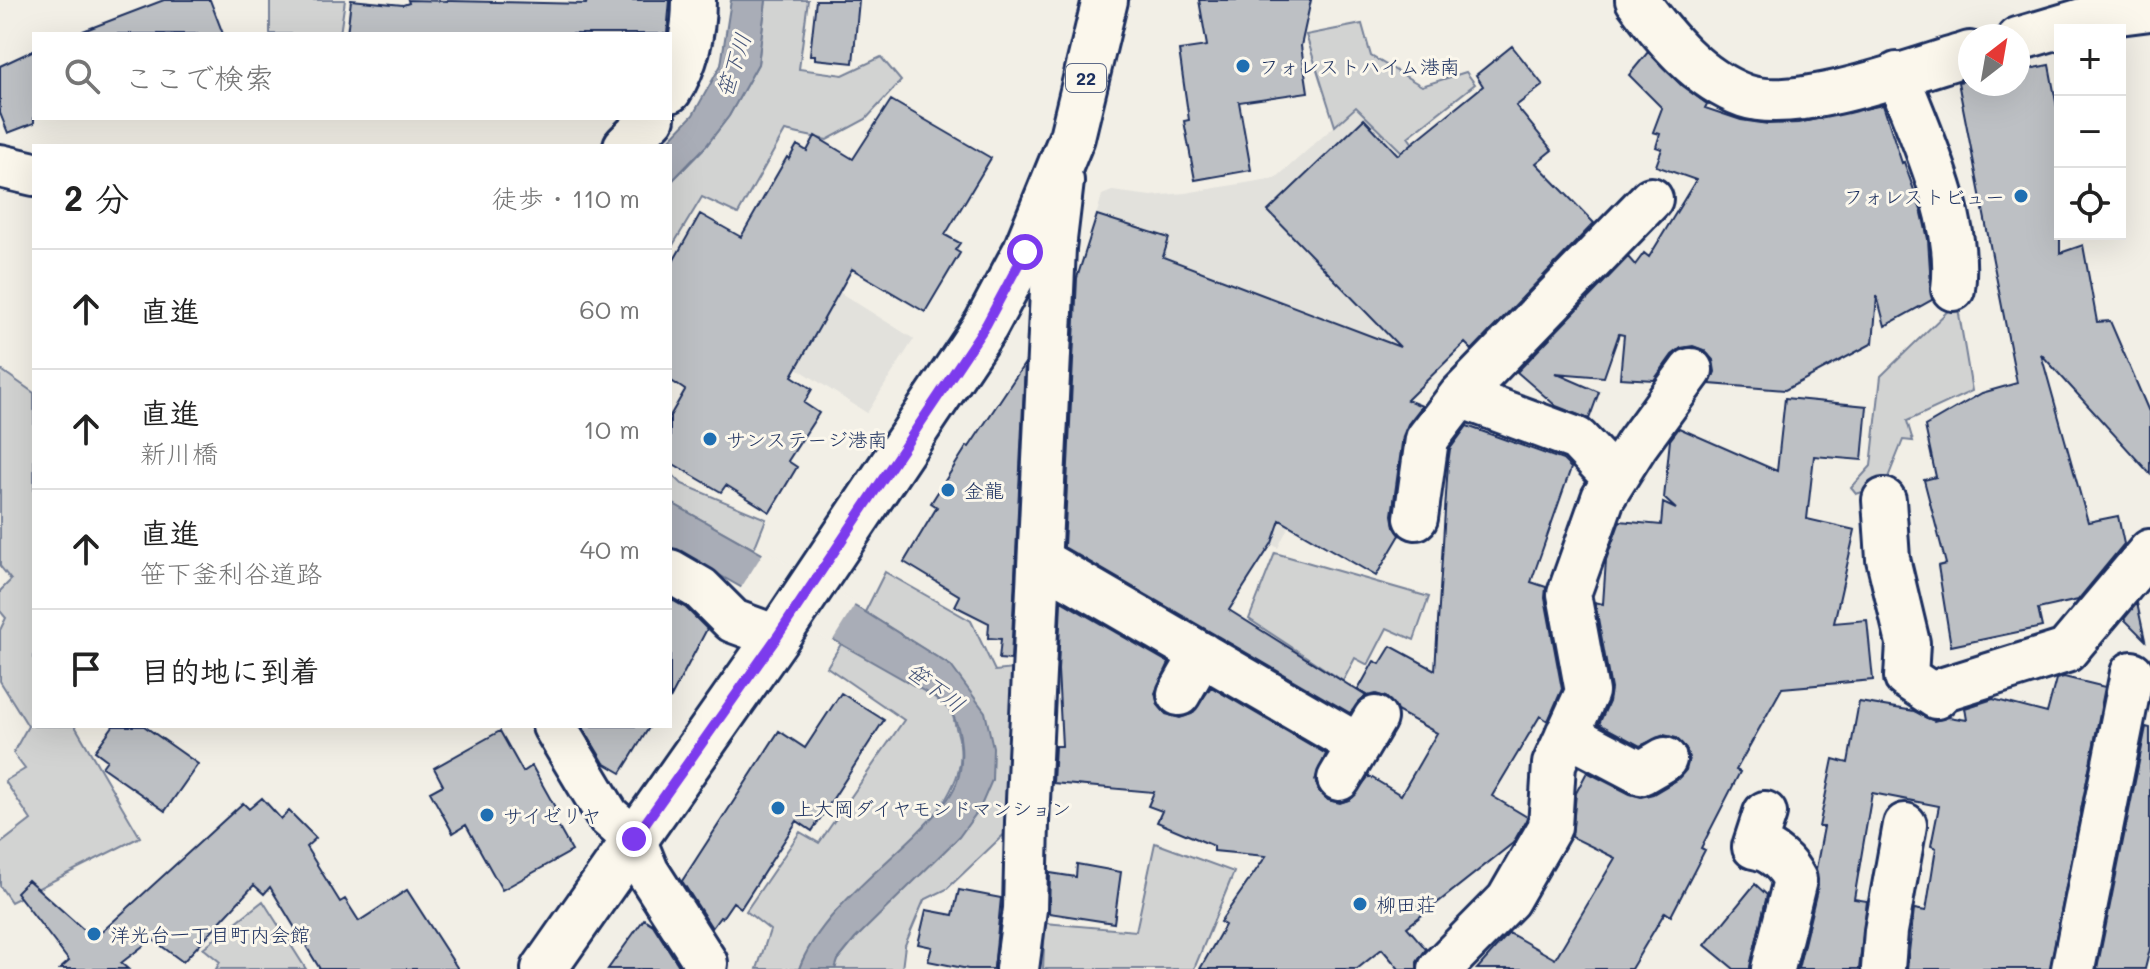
<!DOCTYPE html>
<html lang="ja">
<meta charset="utf-8">
<style>
:root{--surface:#fff;--page:#f6f6f6;--text:#222;--muted:#767676;--line:#e0e0e0}
body{margin:0;font-family:Mali,"Klee One",sans-serif;background:var(--page);color:var(--text)}
.controls{position:absolute;right:24px;top:24px;display:grid;overflow:hidden;border-radius:0px;box-shadow:0 8px 32px #0002}
.controls button{width:72px;height:72px;display:grid;place-items:center;padding:0;border:0;border-bottom:2px solid var(--line);background:var(--surface);color:var(--text);font:40px sans-serif}
.compass{position:absolute;left:1958px;top:24px;width:72px;height:72px;border-radius:50%;background:var(--surface);box-shadow:0 8px 32px #0002;rotate:31deg}
.stop{position:absolute;width:24px;height:24px;margin:-18px;border:6px solid #7c3aed;border-radius:50%;background:#fff}
.stop.end{background:#7c3aed;border-color:#fff;box-shadow:0 2px 8px #0008}
.list{margin:0;padding:0;list-style:none}
h2{display:flex;justify-content:space-between;align-items:center;height:104px;margin:0;padding:0 32px;font-size:34px}
h2 small{font-size:26px;font-weight:400;color:var(--muted)}
.list li{display:grid;grid-template-columns:52px 1fr auto;gap:24px;align-items:center;box-sizing:border-box;height:120px;padding:0 32px;border-top:2px solid var(--line)}
.list b{display:block;font-size:30px;white-space:nowrap}
.list p{margin:0;font-size:26px;white-space:nowrap;color:var(--muted)}
.list em{font-size:26px;font-style:normal;color:var(--muted)}
.icon{flex:none;width:44px;height:44px;fill:none;stroke:currentColor;stroke-width:2;stroke-linecap:round;stroke-linejoin:round}
.map{position:relative;flex:none;width:2150px;height:969px;overflow:hidden}
.search{position:absolute;background:var(--surface);box-shadow:0 8px 32px #0002;left:32px;top:32px;width:640px;height:88px;display:flex;align-items:center;gap:20px;box-sizing:border-box;padding:0 28px;border-radius:0px;color:var(--muted);font-size:30px}
.panel{position:absolute;background:var(--surface);box-shadow:0 8px 32px #0002;left:32px;top:144px;width:640px;height:584px;border-radius:0px}
.map>svg:first-child{display:block}
.built{fill:#e2e1dc}
.green{fill:#d2d3d2;stroke:#768198;stroke-width:2}
.water{fill:#a9adb7;stroke:#707b93;stroke-width:2}
.pier{fill:#f2efe6}
.building{fill:#bdc0c4;stroke:#1b2f5e;stroke-width:2}
.lines{fill:none;stroke-linecap:round;stroke-linejoin:round}
.street-casing{stroke:#1b2f5e;stroke-width:48}
.primary-casing{stroke:#1b2f5e;stroke-width:50}
.street{stroke:#fbf7ec;stroke-width:42}
.primary{stroke:#fbf7ec;stroke-width:44}
.route{stroke:#7c3aed;stroke-width:10}
.poi-dot{fill:#1f6fb2;stroke:#fbf7ec;stroke-width:3}
.labels{text-anchor:middle;dominant-baseline:central;stroke-width:6;stroke-linejoin:round;paint-order:stroke}
.shield{fill:#fbf7ec;stroke:#5e6b89;stroke-width:2}
.shield-label{font-size:18px;font-weight:bold;fill:#1b2f5e}
.poi-label{font-size:20px;fill:#1b2f5e;stroke:#fbf7ec;text-anchor:start}
.water-label{font-size:22px;font-style:italic;fill:#465579;stroke:#fbf7ec}
</style>
<div class="map">
<svg width="2150" height="969" viewBox="0 0 2150 969">
<rect width="100%" height="100%" fill="#f2efe6"/>
<filter id="ink" filterUnits="userSpaceOnUse"><feTurbulence type="fractalNoise" baseFrequency=".0125" numOctaves="2"/><feDisplacementMap in="SourceGraphic" scale="16" xChannelSelector="R" yChannelSelector="G"/><feConvolveMatrix kernelMatrix="1 2 1 2 8 2 1 2 1" color-interpolation-filters="sRGB"/></filter>
<g filter="url(#ink)">
<path class="built" d="M1356,107L1489,240L1357,384L1278,548L1066,412L1075,292L1102,195L1112,191L1151,196L1185,193L1276,178Z
M839,292L914,339L867,413L797,368Z"/>
<path class="green" d="M270,0H345L340,34H270Z
M766,0H808L799,69L843,75L881,57L901,81L866,119L827,140L785,131L738,214L702,197L670,250V183L706,146L729,116L758,64Z
M1362,24L1371,56L1422,86L1466,72L1475,84L1408,137L1413,144L1405,155L1356,107L1335,126L1306,35Z
M1957,302L1972,391L1907,421L1913,441L1903,440L1885,485L1856,494L1851,488L1871,466L1881,376Z
M0,369L34,393V726H75L140,837L11,902L0,886V844L31,820L5,781L25,769L13,753L28,726L0,681V630L6,618L0,611V591L11,580L0,566Z
M670,472L682,484L766,519L754,549L670,502Z
M1275,553L1429,597L1414,640L1387,628L1368,665L1355,658L1343,681L1249,619Z
M885,572L971,621L995,671L1024,668L1016,823L947,889L924,900L905,945L902,969H835L838,960L855,939L980,808L951,666L865,612Z
M841,644C864,657 940,693 952,713C954,718 955,726 957,731C967,764 955,785 938,812L803,959L799,969H757L770,930L746,911L800,832L819,843L904,720L827,667Z
M1155,843L1234,872L1194,969H1043L1045,923L1136,931Z
M263,901L306,969H216L220,962L203,948Z"/>
<path class="water" d="M731,0H766L758,64L729,116L706,146L670,183V146H663L693,115L721,65Z
M670,502L865,612L951,666L985,712L993,747L992,780L980,808L959,837L855,939L838,960L835,969H799C817,918 877,872 915,835C930,819 949,803 957,782C964,762 963,728 950,711C946,706 940,702 936,698L670,547Z"/>
<path class="pier" d="M765,550L856,603L831,643L739,591Z"/>
<path class="building" d="M164,0H210L223,34H83V31Z
M351,0L403,5L409,3L408,0L586,4L587,0H670L667,34H347Z
M816,0H859L853,63L815,59V55H810Z
M1199,0H1311L1301,46L1308,92L1239,102L1251,170L1195,180L1184,121L1189,120L1179,50L1207,46Z
M1512,46L1543,85L1516,106L1552,150L1536,163L1594,223L1472,350L1465,343L1407,400L1422,406L1408,424L1403,436L1392,515L1394,526L1400,535L1376,576L1280,520L1272,543L1229,610L1366,696L1350,713L1064,547L1077,278L1097,215L1169,238L1163,257L1400,347L1268,211L1364,119L1398,155L1483,86L1476,75Z
M34,50V123L8,133L0,113V66Z
M1648,52L1682,86L1707,104L1705,108L1741,120L1768,124L1798,123L1883,105L1902,163L1904,162L1922,213L1928,239L1932,300L1885,326L1877,296L1873,343L1785,390L1710,384L1715,372L1713,360L1704,350L1693,346L1681,348L1672,355L1654,380L1620,378L1624,335L1619,334L1604,377L1555,373L1599,392L1589,419L1556,406L1517,372L1628,257L1635,265L1644,253L1649,257L1696,180L1656,166L1662,149L1656,147L1660,134L1653,132L1662,108L1629,75Z
M2049,65L2060,123V253L2083,245L2097,322L2110,321L2150,414V474L2041,354L2088,522L2118,516L2124,544L2078,600L2038,609L2042,627L1951,646L1938,566L1946,564L1924,480L1936,477L1925,426L1982,393L2017,383L1958,82L1970,80V84H2018V71Z
M891,100L991,158L945,235L960,243L955,250L960,253L925,312L852,269L792,376L812,389L804,403L819,413L788,461L797,467L770,512L726,485L721,492L670,462V416L685,390L670,380V267L700,214L741,237L787,157L789,159L797,145L807,151L815,136L853,159Z
M1025,363L1011,660L999,659L1001,639L988,638L989,623L955,606L960,596L904,562L937,507L931,503L967,446L969,447Z
M1785,398L1867,406L1862,460L1814,456L1807,519L1855,530L1834,623L1867,620L1873,680L1782,688L1736,770L1740,772L1701,848L1705,850L1671,916L1665,912L1631,969H1477L1509,933L1555,959L1615,858L1572,837L1576,793L1587,772L1630,794L1641,797L1653,794L1677,780L1686,770L1689,758L1686,748L1676,738L1664,735L1640,746L1599,724L1609,702L1611,689L1595,602L1603,604L1606,560L1620,521L1661,525L1663,503L1676,509L1664,498L1670,440L1679,428L1777,471Z
M1467,426L1563,460L1571,468L1531,582L1546,587L1545,598L1562,689L1548,721L1540,716L1492,796L1527,817L1526,820L1513,843L1407,927L1426,949L1417,962V969H1399L1382,949L1357,969H1200L1225,925L1220,922L1266,856L1214,851V846L1157,822L1162,811L1148,806L1154,792L1053,783L1055,746H1062L1058,670L1061,601L1169,663L1155,693L1158,705L1166,714L1180,718L1192,714L1211,687L1326,754L1315,780L1319,791L1328,800L1340,803L1351,799L1369,776L1401,795L1437,733L1397,711L1386,697L1376,694L1368,696L1358,690L1374,661L1380,664L1391,646L1435,670L1448,463L1450,449Z
M670,599L686,608L707,629L670,699Z
M2137,603L2145,640L2124,619Z
M2064,677L2105,687L2050,969H1907L1914,909L1926,911L1936,848L1931,846L1939,806L1872,793L1854,899L1867,901L1859,969H1798L1818,886L1816,869L1824,827H1819L1833,759L1848,763L1859,702L1914,711L1934,721L1949,717L1967,720L1965,708L1993,699L2047,713L2056,679Z
M841,693L884,720L812,831L797,821L741,908L733,902L722,918L720,917L712,928L682,881L779,731L805,748Z
M113,726H144L198,764L165,811L102,767L107,760L95,751Z
M582,726H650L621,773L604,763Z
M2146,727L2150,728V949L2145,969H2097Z
M500,731L523,772L532,766L556,809L550,812L572,851L502,890L466,825L453,833L430,792L443,785L434,768Z
M262,798L281,819L289,811L316,838L306,847L340,902L345,899L359,921L407,890L458,969H320L270,887L264,894L254,885L183,962L152,939L121,963L128,969H60L69,961L16,892L28,880L94,939L243,803L249,809Z
M1077,864L1121,872L1114,923L1049,913L1050,873L1076,877Z
M1755,884L1767,895L1750,969H1734L1705,945Z
M959,890L1001,898L994,969H968L928,961L932,947L918,944L926,910L953,915Z
M644,919L653,925L681,969H608Z"/>
<g class="lines">
<g class="street-casing">
<path id="street" d="M1637,0C1665,38 1698,79 1745,96C1797,114 1916,69 1970,53
M2018,39L2096,16L2150,9
M1897,74C1921,136 1962,221 1953,289
M670,91C688,62 694,33 694,0
M625,146L653,118
M0,166L34,174
M1460,396L1577,439L1615,479
M1884,500L1888,559L1908,643L1906,677L1936,697L1944,689L2066,651L2150,551
M1416,518L1427,439L1460,396L1651,199
M1041,561L1358,745
M670,571L701,589L733,621L777,637
M1179,694L1202,654
M554,726L608,816L634,839L647,871L706,963L705,969
M1567,734L1641,773L1665,759
M1339,779L1375,718
M1765,813L1754,847C1773,850 1787,864 1795,880L1773,969
M1017,969L1025,909L1027,822L1054,248L1062,181
M1440,969L1508,900L1550,827L1554,764L1587,692L1569,594L1603,498L1637,444L1691,370
M1883,969L1886,931L1905,825
M2073,969L2132,673"/>
</g>
<g class="primary-casing">
<path id="primary" d="M544,969L777,637L986,325L1025,252L1072,137L1105,0"/>
</g>
<use href="#street" class="street"/>
<use href="#primary" class="primary"/>
</g>
</g>
<g class="lines" filter="url(#ink)">
<path class="route" d="M634,839L777,637L986,325L1025,252"/>
</g>
<g class="poi-dot">
<circle cx="1243" cy="66" r="8"/>
<circle cx="2021" cy="196" r="8"/>
<circle cx="710" cy="439" r="8"/>
<circle cx="948" cy="490" r="8"/>
<circle cx="778" cy="808" r="8"/>
<circle cx="487" cy="815" r="8"/>
<circle cx="1360" cy="904" r="8"/>
<circle cx="94" cy="934" r="8"/>
</g>
<g class="labels">
<rect class="shield" x="1066" y="64" width="40" height="28" rx="6"/>
<g class="shield-label">
<text x="1086" y="78">22</text>
</g>
<g class="poi-label">
<text x="1259" y="66">フォレストハイム港南</text>
<text x="2005" y="196" text-anchor="end">フォレストビュー</text>
<text x="726" y="439">サンステージ港南</text>
<text x="964" y="490">金龍</text>
<text x="794" y="808">上大岡ダイヤモンドマンション</text>
<text x="503" y="815">サイゼリヤ</text>
<text x="1376" y="904">柳田荘</text>
<text x="110" y="934">洋光台一丁目町内会館</text>
</g>
<g class="water-label">
<text transform="translate(733 65) rotate(-72)">笹下川</text>
<text transform="translate(936 687) rotate(37)">笹下川</text>
</g>
</g>
</svg>
<div class="controls">
<button>+</button>
<button>−</button>
<button><svg class="icon" aria-label="locate" viewBox="0 0 24 24"><circle cx="12" cy="12" r="6"/><path d="M12 2v4M12 18v4M2 12h4M18 12h4"/></svg></button>
</div>
<svg class="compass" viewBox="-18 -18 36 36"><path d="M0-13l5 13h-10z" fill="#e53935"/><path d="M0 13l5-13h-10z" fill="#767676"/></svg>
<div class="stop" style="left:1025px;top:252px"></div>
<div class="stop end" style="left:634px;top:839px"></div>
<div class="search"><svg class="icon" aria-label="search" viewBox="0 0 24 24"><circle cx="10" cy="10" r="6"/><path d="M15 15l6 6"/></svg>ここで検索</div>
<section class="panel">
<h2>2 分<small>徒歩 · 110 m</small></h2>
<ul class="list">
<li><svg class="icon" aria-label="ahead" viewBox="0 0 24 24"><path d="M12 20V5M6 11l6-6 6 6"/></svg><div><b>直進</b></div><em>60 m</em></li>
<li><svg class="icon" aria-label="ahead" viewBox="0 0 24 24"><path d="M12 20V5M6 11l6-6 6 6"/></svg><div><b>直進</b><p>新川橋</p></div><em>10 m</em></li>
<li><svg class="icon" aria-label="ahead" viewBox="0 0 24 24"><path d="M12 20V5M6 11l6-6 6 6"/></svg><div><b>直進</b><p>笹下釜利谷道路</p></div><em>40 m</em></li>
<li><svg class="icon" aria-label="arrive" viewBox="0 0 24 24"><path d="M6 21V4h12l-3 4 3 4H6"/></svg><div><b>目的地に到着</b></div></li>
</ul>
</section>
</div>
